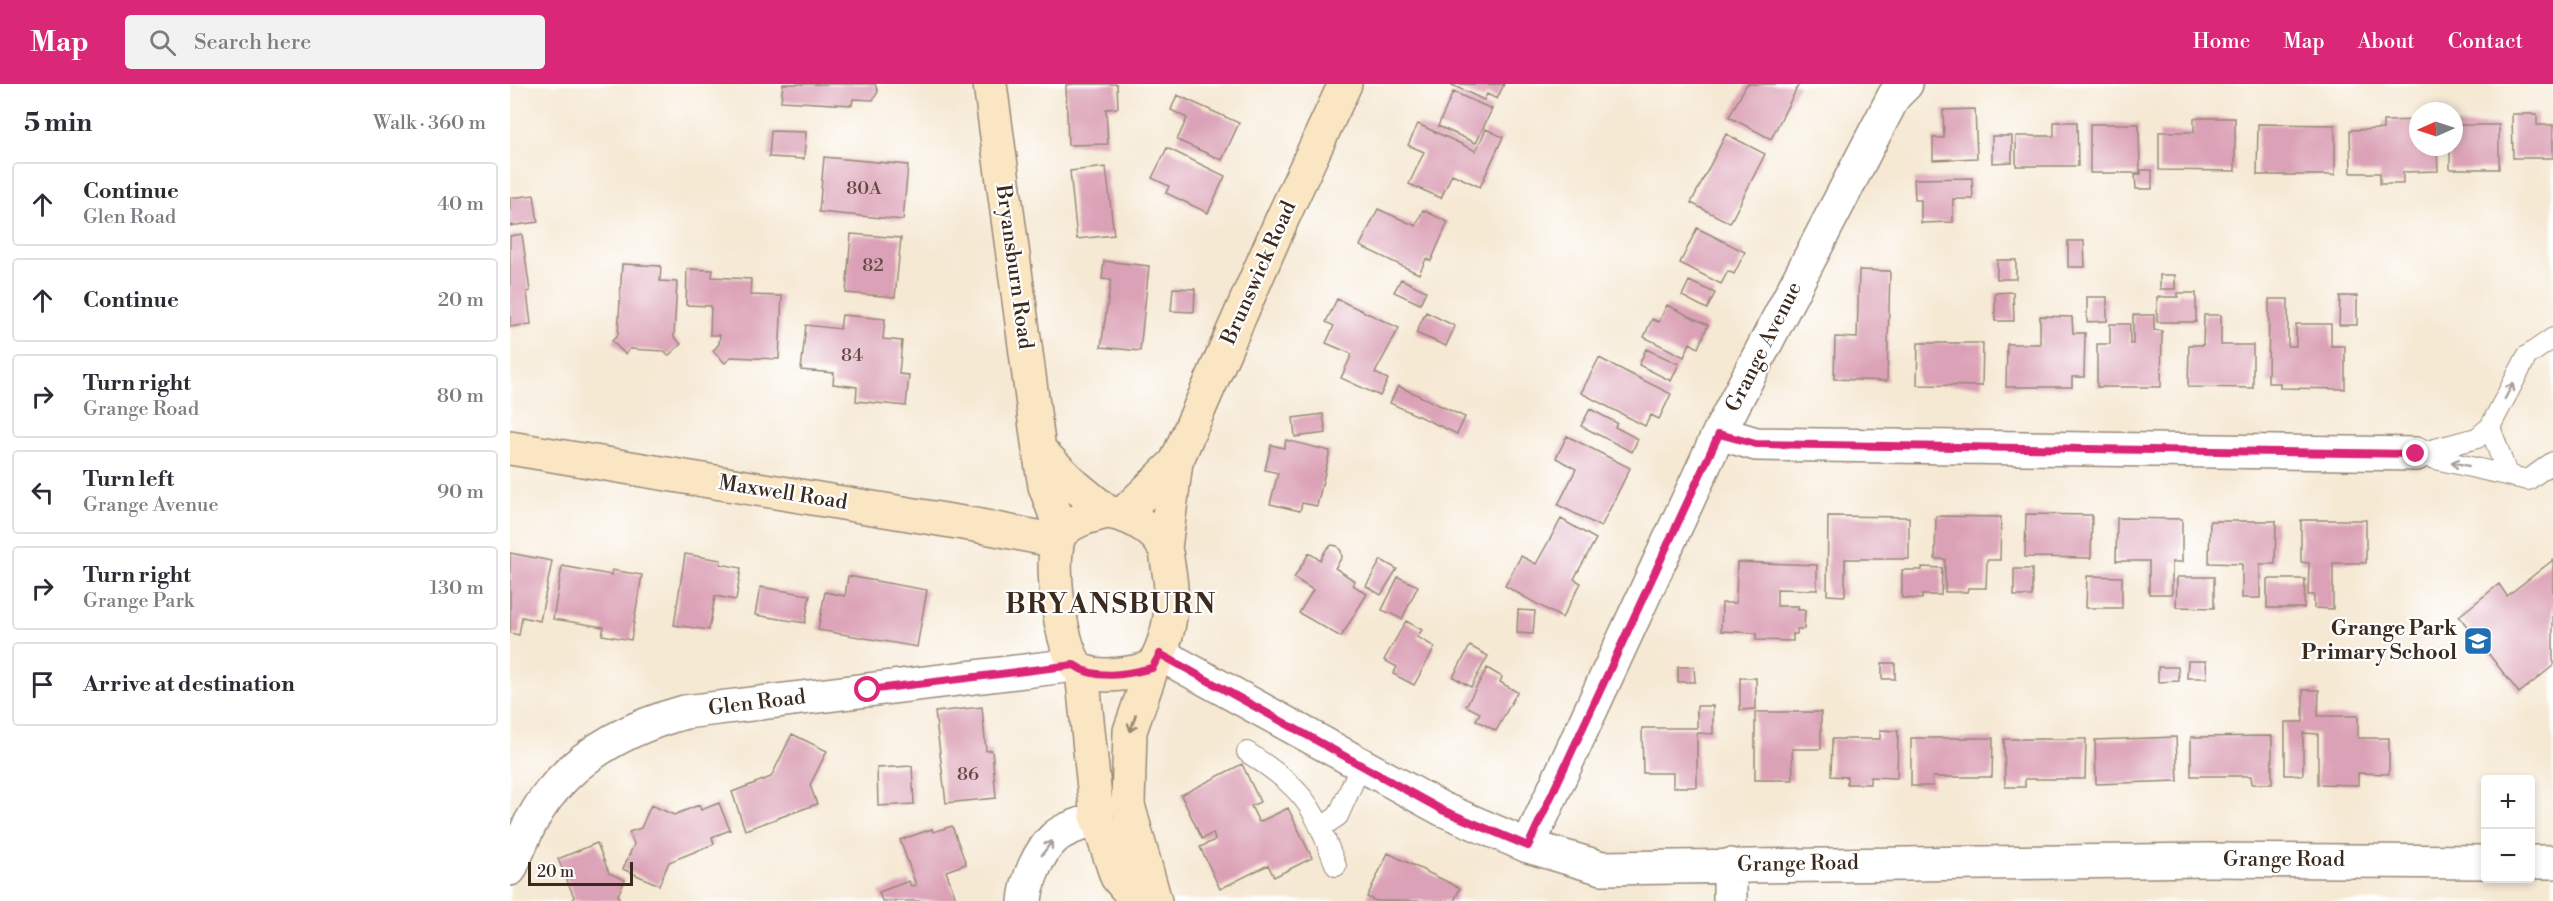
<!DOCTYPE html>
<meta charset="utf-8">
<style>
:root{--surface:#fff;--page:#f2f2f3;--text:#2b2b33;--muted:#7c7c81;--line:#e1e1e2;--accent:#db2777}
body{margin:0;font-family:"Libre Bodoni",serif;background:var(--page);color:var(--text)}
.controls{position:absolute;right:18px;bottom:18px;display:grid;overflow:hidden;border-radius:6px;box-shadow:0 3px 9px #0003}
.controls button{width:54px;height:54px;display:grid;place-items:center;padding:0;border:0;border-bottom:2px solid var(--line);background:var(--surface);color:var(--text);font:30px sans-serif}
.compass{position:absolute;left:1899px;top:18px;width:54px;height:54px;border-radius:50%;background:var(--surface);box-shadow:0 3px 9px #0003;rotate:267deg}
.scale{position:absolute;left:18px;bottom:15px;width:105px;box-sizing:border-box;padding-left:6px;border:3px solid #3b2a1e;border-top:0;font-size:16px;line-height:21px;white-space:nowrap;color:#3b2a1e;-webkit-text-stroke:4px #fff;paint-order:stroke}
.stop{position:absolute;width:18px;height:18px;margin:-14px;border:4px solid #db2777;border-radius:50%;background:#fff}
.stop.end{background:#db2777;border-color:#fff;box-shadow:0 2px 6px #0008}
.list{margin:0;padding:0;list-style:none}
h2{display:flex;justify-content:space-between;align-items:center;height:78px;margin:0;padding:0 24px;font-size:26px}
h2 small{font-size:20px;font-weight:400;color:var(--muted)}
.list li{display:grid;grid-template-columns:39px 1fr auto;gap:18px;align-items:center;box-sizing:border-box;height:84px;margin:0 12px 12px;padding:0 12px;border:2px solid var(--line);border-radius:6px}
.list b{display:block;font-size:22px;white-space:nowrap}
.list p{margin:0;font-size:20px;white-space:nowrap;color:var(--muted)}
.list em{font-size:20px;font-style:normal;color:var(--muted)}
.icon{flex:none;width:33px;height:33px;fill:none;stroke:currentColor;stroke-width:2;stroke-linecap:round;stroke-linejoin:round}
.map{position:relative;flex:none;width:2043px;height:817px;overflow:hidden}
header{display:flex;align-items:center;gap:36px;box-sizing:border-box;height:84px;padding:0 30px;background:var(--accent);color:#fff}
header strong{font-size:28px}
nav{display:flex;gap:33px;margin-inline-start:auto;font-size:21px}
.search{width:420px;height:54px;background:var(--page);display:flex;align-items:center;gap:15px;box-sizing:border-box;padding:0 21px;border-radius:6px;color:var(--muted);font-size:22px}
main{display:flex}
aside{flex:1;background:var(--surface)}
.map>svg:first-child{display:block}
.building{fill:#dba1b6}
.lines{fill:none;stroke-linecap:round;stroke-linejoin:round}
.lane-casing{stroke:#988a79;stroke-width:22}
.street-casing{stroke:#988a79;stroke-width:36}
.secondary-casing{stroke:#988a79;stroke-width:36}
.lane{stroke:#fff;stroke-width:20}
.street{stroke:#fff;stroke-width:33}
.secondary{stroke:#fbe6c4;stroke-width:33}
.oneway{stroke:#a79f9a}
.oneway2{stroke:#9b8871}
.route{stroke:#db2777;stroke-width:8}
.labels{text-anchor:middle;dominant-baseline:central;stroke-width:4.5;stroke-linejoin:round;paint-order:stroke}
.number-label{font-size:18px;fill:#634844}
.street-label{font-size:21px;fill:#3b2a1e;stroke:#fff}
.poi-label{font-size:21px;font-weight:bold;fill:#3b2a1e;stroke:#fff;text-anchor:end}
.district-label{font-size:27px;font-weight:bold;letter-spacing:1.5px;fill:#3b2a1e;stroke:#fff}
</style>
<header>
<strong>Map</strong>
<div class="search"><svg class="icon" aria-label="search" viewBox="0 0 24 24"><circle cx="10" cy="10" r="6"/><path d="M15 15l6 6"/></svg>Search here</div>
<nav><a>Home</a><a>Map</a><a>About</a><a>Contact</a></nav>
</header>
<main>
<aside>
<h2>5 min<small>Walk · 360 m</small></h2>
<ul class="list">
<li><svg class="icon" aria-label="ahead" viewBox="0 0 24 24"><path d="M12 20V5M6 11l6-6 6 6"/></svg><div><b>Continue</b><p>Glen Road</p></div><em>40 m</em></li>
<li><svg class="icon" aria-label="ahead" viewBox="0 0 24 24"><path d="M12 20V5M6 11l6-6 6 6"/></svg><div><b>Continue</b></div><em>20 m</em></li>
<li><svg class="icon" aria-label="right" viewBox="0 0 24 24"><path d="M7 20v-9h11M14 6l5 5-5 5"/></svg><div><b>Turn right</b><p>Grange Road</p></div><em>80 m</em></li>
<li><svg class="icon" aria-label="left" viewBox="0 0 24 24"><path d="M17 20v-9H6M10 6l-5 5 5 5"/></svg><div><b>Turn left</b><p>Grange Avenue</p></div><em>90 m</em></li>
<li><svg class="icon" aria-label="right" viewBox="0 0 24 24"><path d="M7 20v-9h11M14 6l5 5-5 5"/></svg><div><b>Turn right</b><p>Grange Park</p></div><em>130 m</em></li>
<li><svg class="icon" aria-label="arrive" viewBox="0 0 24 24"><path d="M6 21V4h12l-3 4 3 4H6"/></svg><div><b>Arrive at destination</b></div></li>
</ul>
</aside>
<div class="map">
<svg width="2043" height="817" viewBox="0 0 2043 817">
<rect width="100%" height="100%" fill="#fff"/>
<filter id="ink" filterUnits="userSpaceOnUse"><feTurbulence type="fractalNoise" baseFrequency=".0167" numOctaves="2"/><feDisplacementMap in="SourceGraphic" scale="12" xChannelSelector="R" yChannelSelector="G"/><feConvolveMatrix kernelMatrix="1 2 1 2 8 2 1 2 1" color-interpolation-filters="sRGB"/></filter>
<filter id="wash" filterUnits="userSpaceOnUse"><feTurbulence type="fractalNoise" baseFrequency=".008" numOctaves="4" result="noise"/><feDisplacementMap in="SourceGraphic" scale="24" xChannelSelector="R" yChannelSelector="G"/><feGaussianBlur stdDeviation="1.35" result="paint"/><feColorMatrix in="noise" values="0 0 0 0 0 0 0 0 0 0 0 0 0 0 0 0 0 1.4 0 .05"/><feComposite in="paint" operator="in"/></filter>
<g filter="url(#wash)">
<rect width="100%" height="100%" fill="#f6e9d4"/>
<g id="blocks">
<path class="building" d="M273,0H365L368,8L363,16L343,15L342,21L271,17Z
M564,0H607L608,24L596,25L598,60L558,61L556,1Z
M940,0H994L987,15L977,10L974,16Z
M1237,0H1289L1261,55L1219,33Z
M943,8L982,25L966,59L928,42Z
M667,11L729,39L712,76L667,56L677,34L661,26Z
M1465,25L1467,74L1423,76V54H1434L1433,26Z
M2002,30H2027V41H2043V74H2003Z
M1684,34H1725V87L1649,86V48H1684Z
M1908,36V63H1927L1928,87L1893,88V100H1870V89H1841L1840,46L1873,45V37Z
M1544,38H1567L1568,82H1506V52H1544Z
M908,40L966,67L976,45L993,53L970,103L942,90L931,114L899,100L914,68L898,61Z
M1580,40H1629L1630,89H1580Z
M1748,40L1825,41V91H1747Z
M1944,41H1989V85H1940V63H1944Z
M261,47L296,48L294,75L259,73Z
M1216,50L1255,70L1220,139L1181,119Z
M1482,52H1502V78L1482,79Z
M657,64L715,92L698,129L656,109L659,102L642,94Z
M314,73L398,81L393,136L309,128Z
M596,83L604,151L567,155L560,87Z
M1631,86H1642V105H1626L1625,90H1631Z
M1462,94L1463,115H1443V138L1411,139V116H1405L1404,95Z
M24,111L28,138L0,142V114Z
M868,125L906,142L913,126L938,138L921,177L916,175L909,190L850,162Z
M1187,144L1235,168L1224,190L1218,187L1211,200L1170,179Z
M12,150L20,207L17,208L21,240L0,243V152Z
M341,150L391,154L385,213L336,209Z
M1558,157H1574L1575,183H1558Z
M1487,176H1506V195H1487Z
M594,177L639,182L630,267L591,263L601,196L592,195Z
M112,180L151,182L150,197L167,198L164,253L171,260L158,272L154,267L120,265L115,270L102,257L108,251Z
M177,185L203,186L202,193L241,195L240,211L272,212L269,275L221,273L215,279L203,267L209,260L210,251H200L201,222L176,221Z
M1349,186L1380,187L1377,297L1324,295L1325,253L1347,254Z
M1650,191H1665V205H1650Z
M891,195L916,207L910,220L884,208Z
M1179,197L1205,209L1197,225L1172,212Z
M663,204L685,205L684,228L661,227Z
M1503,208L1504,237H1485V209Z
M1668,209H1686V238H1647V213H1668Z
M1830,212H1847V241H1829Z
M1577,213H1597V237L1577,238Z
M827,215L889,244L865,289L878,295L870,312L831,294L842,270L816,259L824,242L816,238Z
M1759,215H1778V262H1786V240H1821V262H1835V305L1770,304V299H1758Z
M1157,221L1198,241L1188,264L1180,259L1174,273L1134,253L1142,235L1149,238Z
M916,228L945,242L936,262L906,249Z
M332,231L375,235L373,255L392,257L389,290L399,291L396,322L346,317L347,303L323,300L324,289L291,286L296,241L330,245Z
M1623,231H1644V246L1652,247L1651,303H1587V260H1600V240H1620V260H1623Z
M1694,231H1711V261H1743V304L1678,303L1679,261H1693Z
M1530,232L1562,233L1563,249H1575L1574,293H1562V303H1496L1497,260H1530Z
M1408,259H1473L1472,302L1407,301Z
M1136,265L1169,280L1161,297L1129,281Z
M1089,274L1161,310L1149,335L1141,331L1135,342L1071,309Z
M888,302L955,333L947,350L880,319Z
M1080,325L1107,339L1105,343L1128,355L1122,368L1071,342Z
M813,330L816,349L785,353L783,334Z
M1057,352L1120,384L1091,443L1048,421L1066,385L1046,374Z
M776,356L820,367L807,422L792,419L790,427L760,420L768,389L755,386L761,361L774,364Z
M1516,430L1582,431L1581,474L1515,473Z
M1318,432L1399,433V475H1335V512L1317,511Z
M1426,432L1491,433L1490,476H1477L1476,504H1458L1457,508H1435V475H1425Z
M1607,434L1672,435V478H1662V510H1639V477H1606Z
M1051,435L1086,455L1064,495L1071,499L1052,534L995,502L1011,472L1026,480Z
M1791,436H1856V479H1823V525L1804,524V511H1798L1799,479L1791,478Z
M1700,437H1766L1765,480H1750V514H1732V480L1699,479Z
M822,461L827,462L831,467L832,473L825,484L845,497L843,501L857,510L831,553L789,529L803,506L784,494L799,469L810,476L817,464Z
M0,469L42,477L30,537L12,533L9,551L0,549Z
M175,470L211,476L210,480L231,484L226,516L205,512L199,546L164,541Z
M871,476L887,485L871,511L856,502Z
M2043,476V582L2009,609L1949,532L1989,500L1997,512Z
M1227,478L1307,481V506L1267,505V522H1288V526H1295L1294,545H1287V550H1283V557L1246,556V549L1211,547L1212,519H1226Z
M52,482L101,491L102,486L132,491L121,556L92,551L94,543L43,535Z
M1412,483L1432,484L1431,511H1412V515L1392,514V486H1412Z
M1504,485H1522V512H1504Z
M338,492L417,506L407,563L308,546L315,508L335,512Z
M1577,492L1612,493V524H1576Z
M888,493L908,502L892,535L872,526Z
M1667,493H1704V524L1666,523Z
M1757,495H1795L1794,524H1757Z
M250,503L300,511L295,539L245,531Z
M1008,526L1025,527L1023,550L1007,549Z
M896,537L912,546L907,553L925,563L904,601L883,590L887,583L874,576Z
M960,562L978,572L961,603L943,593Z
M1678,577H1696L1697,594H1677Z
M1372,579H1385V595H1372Z
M1168,583H1184L1185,598H1168Z
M1648,583H1668L1669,597L1648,598Z
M977,584L992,593L990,598L1007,608L986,647L966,636L970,629L956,622Z
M1230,594H1246V625L1230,626Z
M1793,606H1809L1808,632H1848V654H1879V690L1848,689V701L1808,700V650L1793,649V691H1775V638H1793Z
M1187,622H1203V650L1187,649V703H1163V689H1133L1132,644H1187Z
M472,623L476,667L482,666L486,714L436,719L425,628Z
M1245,628H1311V665H1282L1283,696H1245Z
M1370,646L1388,647L1387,694L1360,693V700H1337V693L1321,692L1322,655H1370Z
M282,650L317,667L300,701L307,720L235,746L222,708L261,693Z
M1762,652V700H1742L1741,692H1681V653Z
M1666,653L1668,697L1586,700L1585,656Z
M1401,654H1483L1482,693H1422L1423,702H1401Z
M1494,655H1576L1575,695H1515V703H1495Z
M732,680L750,718L741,722L749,738L778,724L802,774L764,793L758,781L710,805L690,763L705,756L703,749L692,755L671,711Z
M402,682L404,720L368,722L367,684Z
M209,719L220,746L202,753L204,760L159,778L149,801L113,785L124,760L119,748L131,744L141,721L164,731L189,721L191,726Z
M442,742L456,780L436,787L447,817H372L369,808L399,797L401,802L406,801L390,756L422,745L423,748Z
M87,759L99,789L115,796L108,811L110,817H62L64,813L48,775Z
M878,769L950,804L944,817H866L857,813Z"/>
</g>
</g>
<g filter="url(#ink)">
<use href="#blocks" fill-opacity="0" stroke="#988a79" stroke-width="1.5"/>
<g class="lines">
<g class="lane-casing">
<path id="lane" d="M1980,343L1997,390
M1906,370L1967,354L1980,343L2017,272L2043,254
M1908,371L2018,396L2043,378
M737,668C762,685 790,703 804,731C813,747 819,765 826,782
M810,744L828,732L851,681"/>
</g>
<g class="street-casing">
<path id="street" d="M1209,349L1246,360L1906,370
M650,570L932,725L1018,762L1092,784L1697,776L1976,778
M1018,762L1209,349L1384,12L1396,0
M2020,778H2043
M1220,781V817
M0,785C7,769 13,753 21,738C53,678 112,645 175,628L564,581
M515,817C517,796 528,769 544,754C554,744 575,740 587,734"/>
</g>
<g class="secondary-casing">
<path id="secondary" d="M480,0L529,366L535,402L552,448
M0,364L465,441L547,457
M529,366L563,400L597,428
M597,428C619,431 643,443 654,463C657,468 657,476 658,481C665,517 661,552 642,584C623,589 587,596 570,585C551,573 536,465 552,448C563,436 582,432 597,428Z
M613,430L666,378
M655,464L666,378L773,133L835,0
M642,584L620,647L618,721L645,817
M572,587L587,734L607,793L627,817"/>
</g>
<use href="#lane" class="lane"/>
<use href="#street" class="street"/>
<use href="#secondary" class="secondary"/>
</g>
<defs><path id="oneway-shaft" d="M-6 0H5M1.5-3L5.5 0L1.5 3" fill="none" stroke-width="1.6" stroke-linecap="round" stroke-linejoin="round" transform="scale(1.5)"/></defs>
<g class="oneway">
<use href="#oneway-shaft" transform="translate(1999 307) rotate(-62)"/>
<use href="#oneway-shaft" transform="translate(1950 380) rotate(-167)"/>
<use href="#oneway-shaft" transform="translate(537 764) rotate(-54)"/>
</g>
<use class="oneway2" href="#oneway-shaft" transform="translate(623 639) rotate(108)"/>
</g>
<g class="lines" filter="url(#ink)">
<path class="route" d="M358,606L564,581C586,597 618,590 642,584L650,570L932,726L1018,762L1209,350L1246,360L1906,370"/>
</g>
<defs>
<g id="school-square" transform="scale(1.5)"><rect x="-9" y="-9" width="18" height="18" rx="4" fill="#1f6fb2" stroke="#fff"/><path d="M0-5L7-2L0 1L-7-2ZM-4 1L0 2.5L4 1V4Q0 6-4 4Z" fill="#fff"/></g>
</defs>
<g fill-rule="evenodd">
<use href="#school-square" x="1968" y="557"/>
</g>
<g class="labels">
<g class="number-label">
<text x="354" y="104">80A</text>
<text x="363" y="181">82</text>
<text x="342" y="271">84</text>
<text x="458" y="690">86</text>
</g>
<g class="street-label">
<text transform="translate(504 183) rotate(82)">Bryansburn Road</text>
<text transform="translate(749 189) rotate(-66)">Brunswick Road</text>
<text transform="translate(1254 263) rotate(-63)">Grange Avenue</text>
<text transform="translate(273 409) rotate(9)">Maxwell Road</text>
<text transform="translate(247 619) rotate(-7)">Glen Road</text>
<text x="1774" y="776">Grange Road</text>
<text transform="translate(1288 780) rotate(-1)">Grange Road</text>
</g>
<g class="poi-label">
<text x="1947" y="545">Grange Park<tspan x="1947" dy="24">Primary School</tspan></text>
</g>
<g class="district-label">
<text x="601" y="521">BRYANSBURN</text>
</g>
</g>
</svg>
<div class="controls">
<button>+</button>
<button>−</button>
</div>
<svg class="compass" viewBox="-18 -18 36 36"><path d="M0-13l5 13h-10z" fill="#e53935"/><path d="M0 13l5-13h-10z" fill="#7c7c81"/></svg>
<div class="scale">20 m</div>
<div class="stop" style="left:358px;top:606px"></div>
<div class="stop end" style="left:1906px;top:370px"></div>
</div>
</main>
